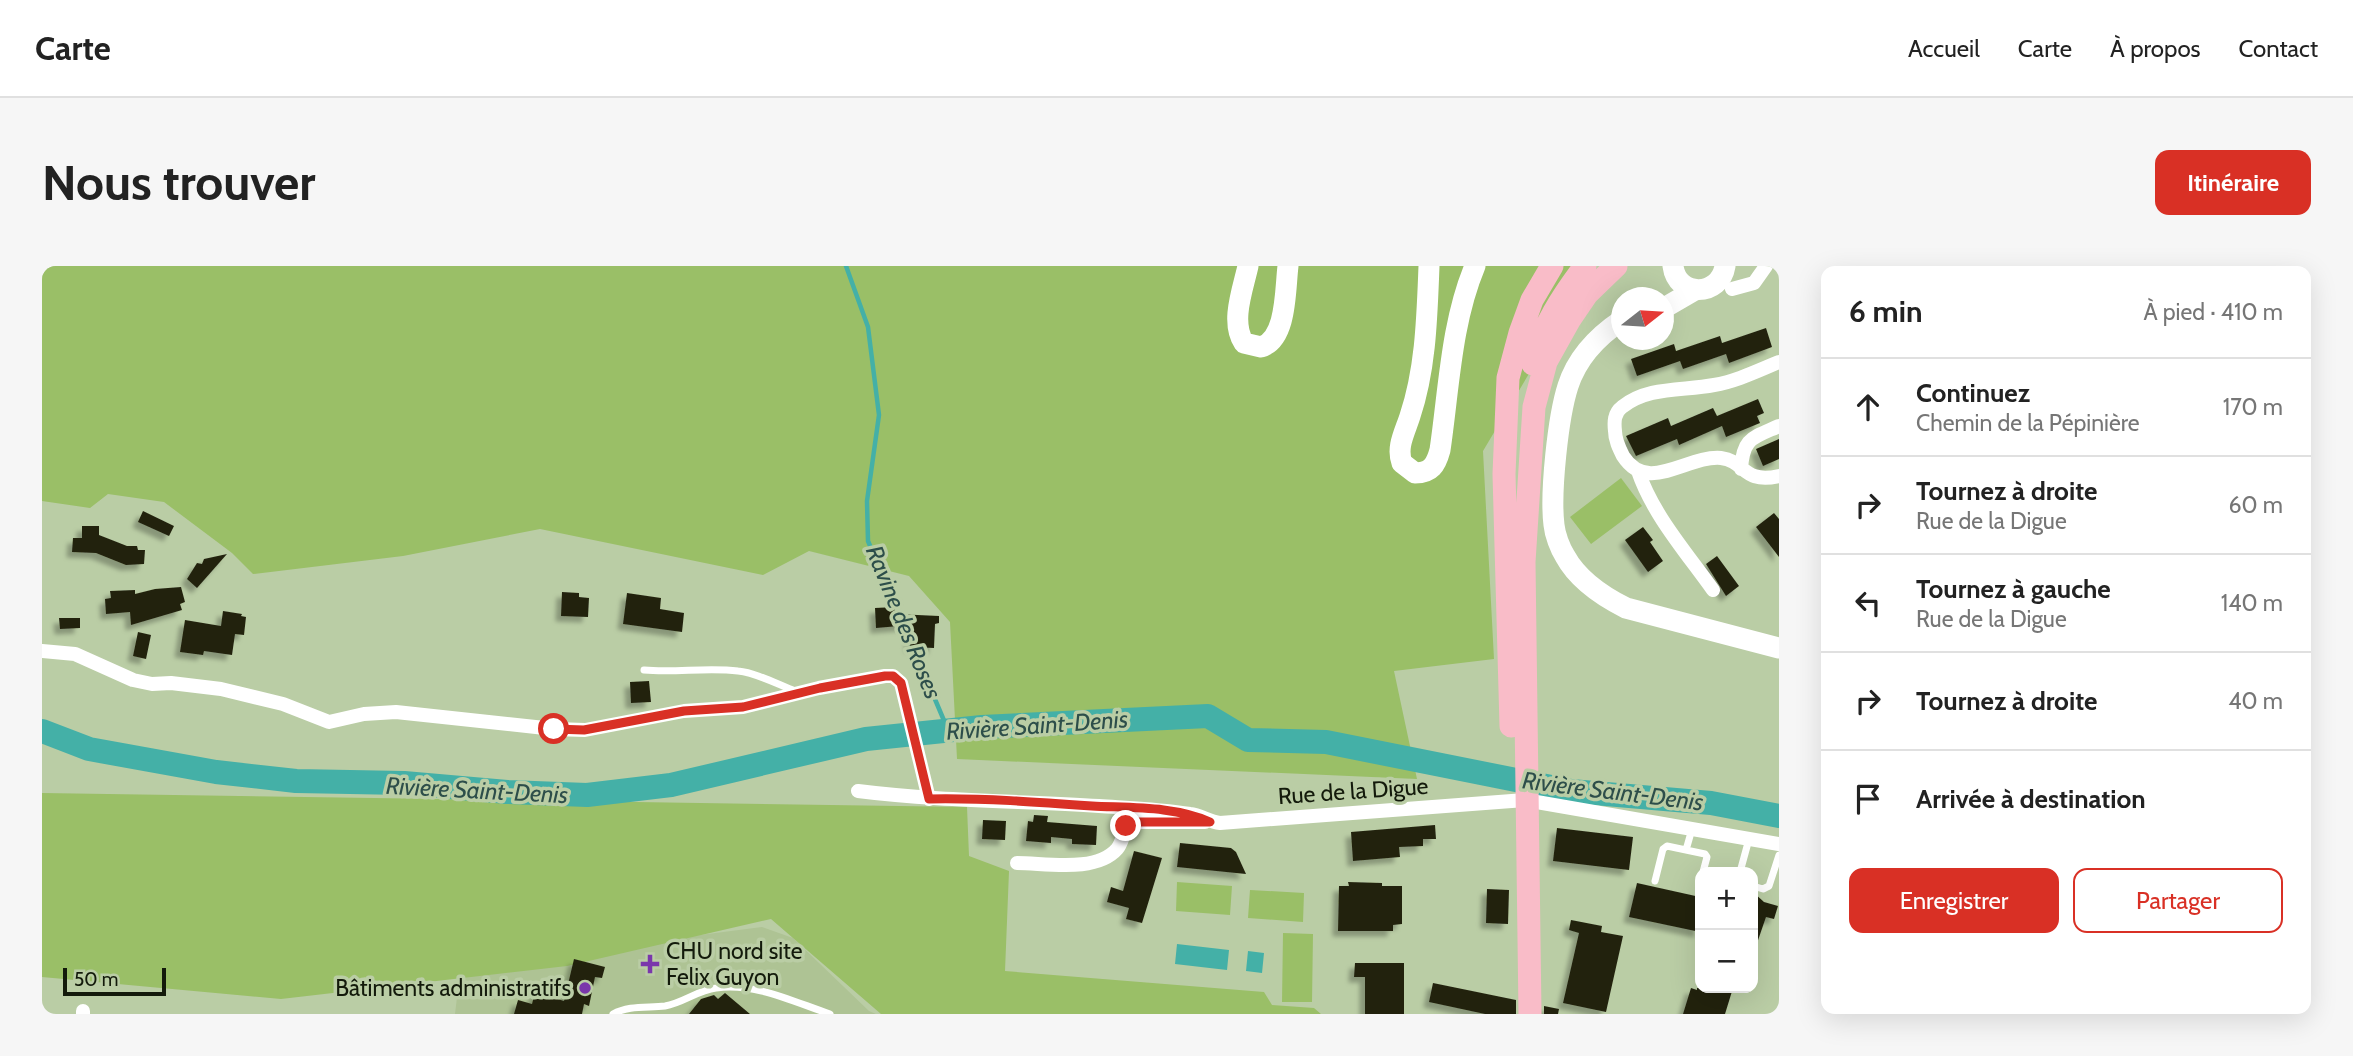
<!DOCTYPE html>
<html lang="fr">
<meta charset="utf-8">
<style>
:root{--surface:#fff;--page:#f6f6f6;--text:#222;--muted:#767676;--line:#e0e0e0;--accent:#d93025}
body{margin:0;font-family:Cabin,sans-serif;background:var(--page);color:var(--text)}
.controls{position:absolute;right:21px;bottom:21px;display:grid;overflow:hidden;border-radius:14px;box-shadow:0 7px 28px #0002}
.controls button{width:63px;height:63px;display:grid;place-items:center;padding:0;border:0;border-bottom:2px solid var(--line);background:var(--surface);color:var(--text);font:35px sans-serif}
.compass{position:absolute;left:1569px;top:21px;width:63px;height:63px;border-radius:50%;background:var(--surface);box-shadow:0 7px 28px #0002;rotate:73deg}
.scale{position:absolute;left:21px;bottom:18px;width:103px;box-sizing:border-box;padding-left:7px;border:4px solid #131a0b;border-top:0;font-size:19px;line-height:24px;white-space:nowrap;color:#131a0b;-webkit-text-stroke:5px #bacda5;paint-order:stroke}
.stop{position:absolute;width:21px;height:21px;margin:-16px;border:5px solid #d93025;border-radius:50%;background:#fff}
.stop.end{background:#d93025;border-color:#fff;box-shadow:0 2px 7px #0008}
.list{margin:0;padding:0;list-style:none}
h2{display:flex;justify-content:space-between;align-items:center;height:91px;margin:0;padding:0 28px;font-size:30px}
h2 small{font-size:23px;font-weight:400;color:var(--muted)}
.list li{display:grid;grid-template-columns:46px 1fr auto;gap:21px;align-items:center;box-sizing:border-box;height:98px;padding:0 28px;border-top:2px solid var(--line)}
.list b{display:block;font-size:26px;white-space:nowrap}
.list p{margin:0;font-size:23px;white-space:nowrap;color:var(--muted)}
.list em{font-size:23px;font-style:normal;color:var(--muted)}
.actions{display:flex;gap:14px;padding:21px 28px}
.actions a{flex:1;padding:16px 0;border:2px solid var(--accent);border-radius:14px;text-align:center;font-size:24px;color:var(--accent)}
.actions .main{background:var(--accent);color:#fff}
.icon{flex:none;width:38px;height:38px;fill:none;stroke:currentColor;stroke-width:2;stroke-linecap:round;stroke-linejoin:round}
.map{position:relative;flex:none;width:1737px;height:748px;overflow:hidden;border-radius:14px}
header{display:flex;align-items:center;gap:42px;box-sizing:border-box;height:98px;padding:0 35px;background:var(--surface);border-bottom:2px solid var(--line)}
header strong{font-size:33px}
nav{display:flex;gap:38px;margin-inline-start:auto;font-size:24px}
.intro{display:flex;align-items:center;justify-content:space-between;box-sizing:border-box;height:168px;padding:0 42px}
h1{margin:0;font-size:49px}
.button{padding:18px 32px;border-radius:14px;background:var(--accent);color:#fff;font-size:24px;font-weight:700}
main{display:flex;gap:42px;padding:0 42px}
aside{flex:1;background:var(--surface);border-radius:14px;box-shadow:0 7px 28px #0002}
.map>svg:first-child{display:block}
.built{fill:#aec394}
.green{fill:#9abf67}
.water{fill:#44b0a7}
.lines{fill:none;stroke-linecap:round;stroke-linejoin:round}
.stream{stroke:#44b0a7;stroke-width:4.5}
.river{stroke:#44b0a7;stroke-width:24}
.building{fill:#242411;filter:url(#shadow)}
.lane{stroke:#fff;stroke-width:7}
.street{stroke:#fff;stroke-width:14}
.secondary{stroke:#fff;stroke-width:21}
.primary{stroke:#f9bcc8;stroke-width:23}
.route{stroke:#d93025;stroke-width:9}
.poi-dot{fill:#7a37ab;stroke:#bacda5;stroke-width:2.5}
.labels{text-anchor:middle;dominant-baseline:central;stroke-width:7;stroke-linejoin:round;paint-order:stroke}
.street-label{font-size:23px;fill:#131a0b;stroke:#bacda5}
.poi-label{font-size:23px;fill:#131a0b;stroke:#bacda5;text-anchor:start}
.water-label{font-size:24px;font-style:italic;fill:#2d4e4a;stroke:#bacda5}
</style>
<header>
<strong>Carte</strong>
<nav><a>Accueil</a><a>Carte</a><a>À propos</a><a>Contact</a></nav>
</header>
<div class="intro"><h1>Nous trouver</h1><a class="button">Itinéraire</a></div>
<main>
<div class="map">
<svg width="1737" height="748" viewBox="0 0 1737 748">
<defs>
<filter id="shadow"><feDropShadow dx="-5.5" dy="5.5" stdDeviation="2" flood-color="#0004"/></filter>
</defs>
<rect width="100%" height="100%" fill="#bacda5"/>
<path class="built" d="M720,661L751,672L827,745L834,748H413L418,706L604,676Z"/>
<path class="green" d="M0,0H1551L1441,185L1452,393L1352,405L1375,513L915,493L908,356L867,310L767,285L721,309L498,263L361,290L211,308L190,287L122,236L66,228L48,242L0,235Z
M1579,212L1600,240L1549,278L1528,251Z
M0,527L925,541L927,590L967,605L963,705L1222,726L1230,739L1272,742L1279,748H839L729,653L525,700L239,733L0,711Z
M1135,616L1190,620L1188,649L1134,645Z
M1208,624L1262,627L1261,656L1206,652Z
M1241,667L1271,668L1270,736H1240Z"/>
<path class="water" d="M1135,678L1187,684L1185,704L1133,698Z
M1206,685L1222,687L1220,707L1204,705Z"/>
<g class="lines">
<path class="stream" d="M804,0L826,61L837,149L825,235L826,275L906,464"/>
<path class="river" d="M0,465L47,483L174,506L254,515L362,517L465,526L545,529L629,519L824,473L940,461L1166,450L1206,474L1284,476L1529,525L1669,537L1737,550"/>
</g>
<path class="building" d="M1724,62L1730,81L1687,97L1684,88L1641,103L1638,95L1595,110L1589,93L1632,78L1634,85L1678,70L1680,77Z
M1716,133L1722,147L1715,150L1718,157L1684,171L1680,160L1637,179L1635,173L1594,190L1584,170L1626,152L1629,160L1671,142L1675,150Z
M1737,173V193L1721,200L1714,183Z
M101,245L132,260L127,270L96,256Z
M1732,247L1737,253V291L1714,261Z
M40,260H57V269L85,280H95L96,284H103L102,298L84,299L54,287L30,286L31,272H40Z
M1601,261L1611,274L1608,276L1621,295L1606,306L1583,274Z
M185,288L155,322L145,313L155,297L160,298L162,293Z
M1675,290L1697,320L1684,330L1664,298Z
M139,321L143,336L138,338L140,344L89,359L88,346L64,348L63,333L69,332L68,325L93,324V328L113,323Z
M520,326L537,327V331L547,332L546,351L519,350Z
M585,327L619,332L618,343L642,347L640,366L581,358Z
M853,341L854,348L897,350V357L893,358L892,382L868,381L869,359L834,362L833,342Z
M181,345L200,348L199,350L204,351L202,369L193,368L190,389L162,385L161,389L138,386L143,354L179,360Z
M17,352H38V362L18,363Z
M96,366L109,369L104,393L91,390Z
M607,415L609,436L589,437L588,416Z
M992,549L1006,550L1005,556L1055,560L1054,579L1030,578V573L1009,571V577L984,575L986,555L991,556Z
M941,554L964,555L963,574L940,573Z
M1393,559L1394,573H1381V580L1357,581L1358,591L1311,595L1309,566Z
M1515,562L1591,571L1587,604L1511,595Z
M1138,577L1189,582L1194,586L1204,608L1135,601Z
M1092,585L1120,592L1100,657L1084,653L1087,642L1065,636L1069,621L1081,625Z
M1306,616L1340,617V620H1360V658L1351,659V665H1296L1297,620H1307Z
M1595,617L1658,631V666L1587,651Z
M1445,623L1467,624L1466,658L1444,657Z
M1711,626L1722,636L1736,640L1732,653L1724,651L1713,683H1711Z
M1529,654L1560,660L1559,666L1581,670L1564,746L1521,737L1537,667L1527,664Z
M532,693L563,701L560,712L553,711L547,740L542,738L540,748H472L476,734L490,738L493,726L522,735Z
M1313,697H1362V748H1323V711H1312Z
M1391,717L1474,734V748H1443L1387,736Z
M1649,722L1655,724V722H1691L1683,748H1641Z
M683,727L708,748H647L659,733L672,729L676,733Z
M1502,740L1517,743L1516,748H1502Z"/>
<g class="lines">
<path class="lane" d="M602,404C633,407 665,401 696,405C715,407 735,418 753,425
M1644,584L1650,563
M1698,606L1707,573
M1613,615L1621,583L1625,580L1663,588L1665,591L1661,606
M1711,620L1721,623L1727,620L1737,589
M1658,624V621
M571,748C587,739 605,742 623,740C641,737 656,724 674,722C712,716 752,736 788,748"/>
<path class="street" d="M1690,23L1712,17L1724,0
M1737,96C1715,105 1695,115 1672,119C1641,125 1606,120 1580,141C1572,147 1572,156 1573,165C1573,174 1577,182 1581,190C1606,229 1645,189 1679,192C1704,195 1700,218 1737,210
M1699,203C1701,172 1710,172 1737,160
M1596,205C1611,249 1644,286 1671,324
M0,385L33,388L91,414L110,418L129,417L179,423L241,438L287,456L322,448L354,446L512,463L543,464L642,445L701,441L777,422L843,410H851L859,417L887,533
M816,525C895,535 976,535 1057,540C1087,542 1118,543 1148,548C1159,549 1167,556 1178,557L1483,534L1737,578
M975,597C1004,597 1054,607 1075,583C1082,575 1081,560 1091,556H1163
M41,745V748"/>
<path class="secondary" d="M1206,0C1201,23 1188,56 1202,77L1219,81C1245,73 1243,24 1246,0
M1387,0C1385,50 1384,102 1368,150C1363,166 1354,181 1360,197L1373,207C1389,207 1394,199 1398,184C1407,123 1409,57 1433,0
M1631,0C1635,32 1678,31 1683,0
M1622,42L1653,24
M1580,54C1556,70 1535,92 1526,120C1516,151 1508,227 1512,259C1513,269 1518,282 1523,290C1536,314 1560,330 1584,342L1737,382"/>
<path class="primary" d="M1491,98C1499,62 1521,29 1543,0
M1469,460L1462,208L1466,112L1478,67L1490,34L1510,0
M1488,748L1482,296L1492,141L1504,96L1528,53L1545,28L1574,0"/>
</g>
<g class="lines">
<path class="route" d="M512,463L542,464L642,445L701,441L778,422L843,410H851L859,417L887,533C941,532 996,536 1050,540C1088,542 1133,540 1168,556H1091L1084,560"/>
</g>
<g class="poi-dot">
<path d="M604.5 687.5h7v7h7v7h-7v7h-7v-7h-7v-7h7z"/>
<circle cx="543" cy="722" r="7"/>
</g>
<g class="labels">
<g class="street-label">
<text transform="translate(1311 525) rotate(-4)">Rue de la Digue</text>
</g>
<g class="poi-label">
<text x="624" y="685">CHU nord site<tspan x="624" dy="26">Felix Guyon</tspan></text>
<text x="529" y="722" text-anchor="end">Bâtiments administratifs</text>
</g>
<g class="water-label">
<text transform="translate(862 356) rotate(68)">Ravine des Roses</text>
<text transform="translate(995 459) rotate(-4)">Rivière Saint-Denis</text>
<text transform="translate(435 524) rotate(3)">Rivière Saint-Denis</text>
<text transform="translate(1571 525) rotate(7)">Rivière Saint-Denis</text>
</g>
</g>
</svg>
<div class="controls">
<button>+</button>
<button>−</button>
</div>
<svg class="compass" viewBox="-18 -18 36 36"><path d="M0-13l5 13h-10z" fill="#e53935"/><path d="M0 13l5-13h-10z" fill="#767676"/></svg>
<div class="scale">50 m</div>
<div class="stop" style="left:512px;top:463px"></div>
<div class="stop end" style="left:1084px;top:560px"></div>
</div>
<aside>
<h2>6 min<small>À pied · 410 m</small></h2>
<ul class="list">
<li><svg class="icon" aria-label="ahead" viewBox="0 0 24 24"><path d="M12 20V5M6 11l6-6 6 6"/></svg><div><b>Continuez</b><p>Chemin de la Pépinière</p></div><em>170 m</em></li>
<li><svg class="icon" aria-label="right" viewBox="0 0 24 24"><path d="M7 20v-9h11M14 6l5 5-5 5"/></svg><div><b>Tournez à droite</b><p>Rue de la Digue</p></div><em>60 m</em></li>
<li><svg class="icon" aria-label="left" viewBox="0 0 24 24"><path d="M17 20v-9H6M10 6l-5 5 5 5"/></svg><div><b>Tournez à gauche</b><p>Rue de la Digue</p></div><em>140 m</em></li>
<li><svg class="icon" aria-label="right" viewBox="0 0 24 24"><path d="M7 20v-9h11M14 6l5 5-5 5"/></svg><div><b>Tournez à droite</b></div><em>40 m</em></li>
<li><svg class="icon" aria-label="arrive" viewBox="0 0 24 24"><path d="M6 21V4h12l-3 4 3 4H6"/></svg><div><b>Arrivée à destination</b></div></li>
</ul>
<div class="actions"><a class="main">Enregistrer</a><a>Partager</a></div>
</aside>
</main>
